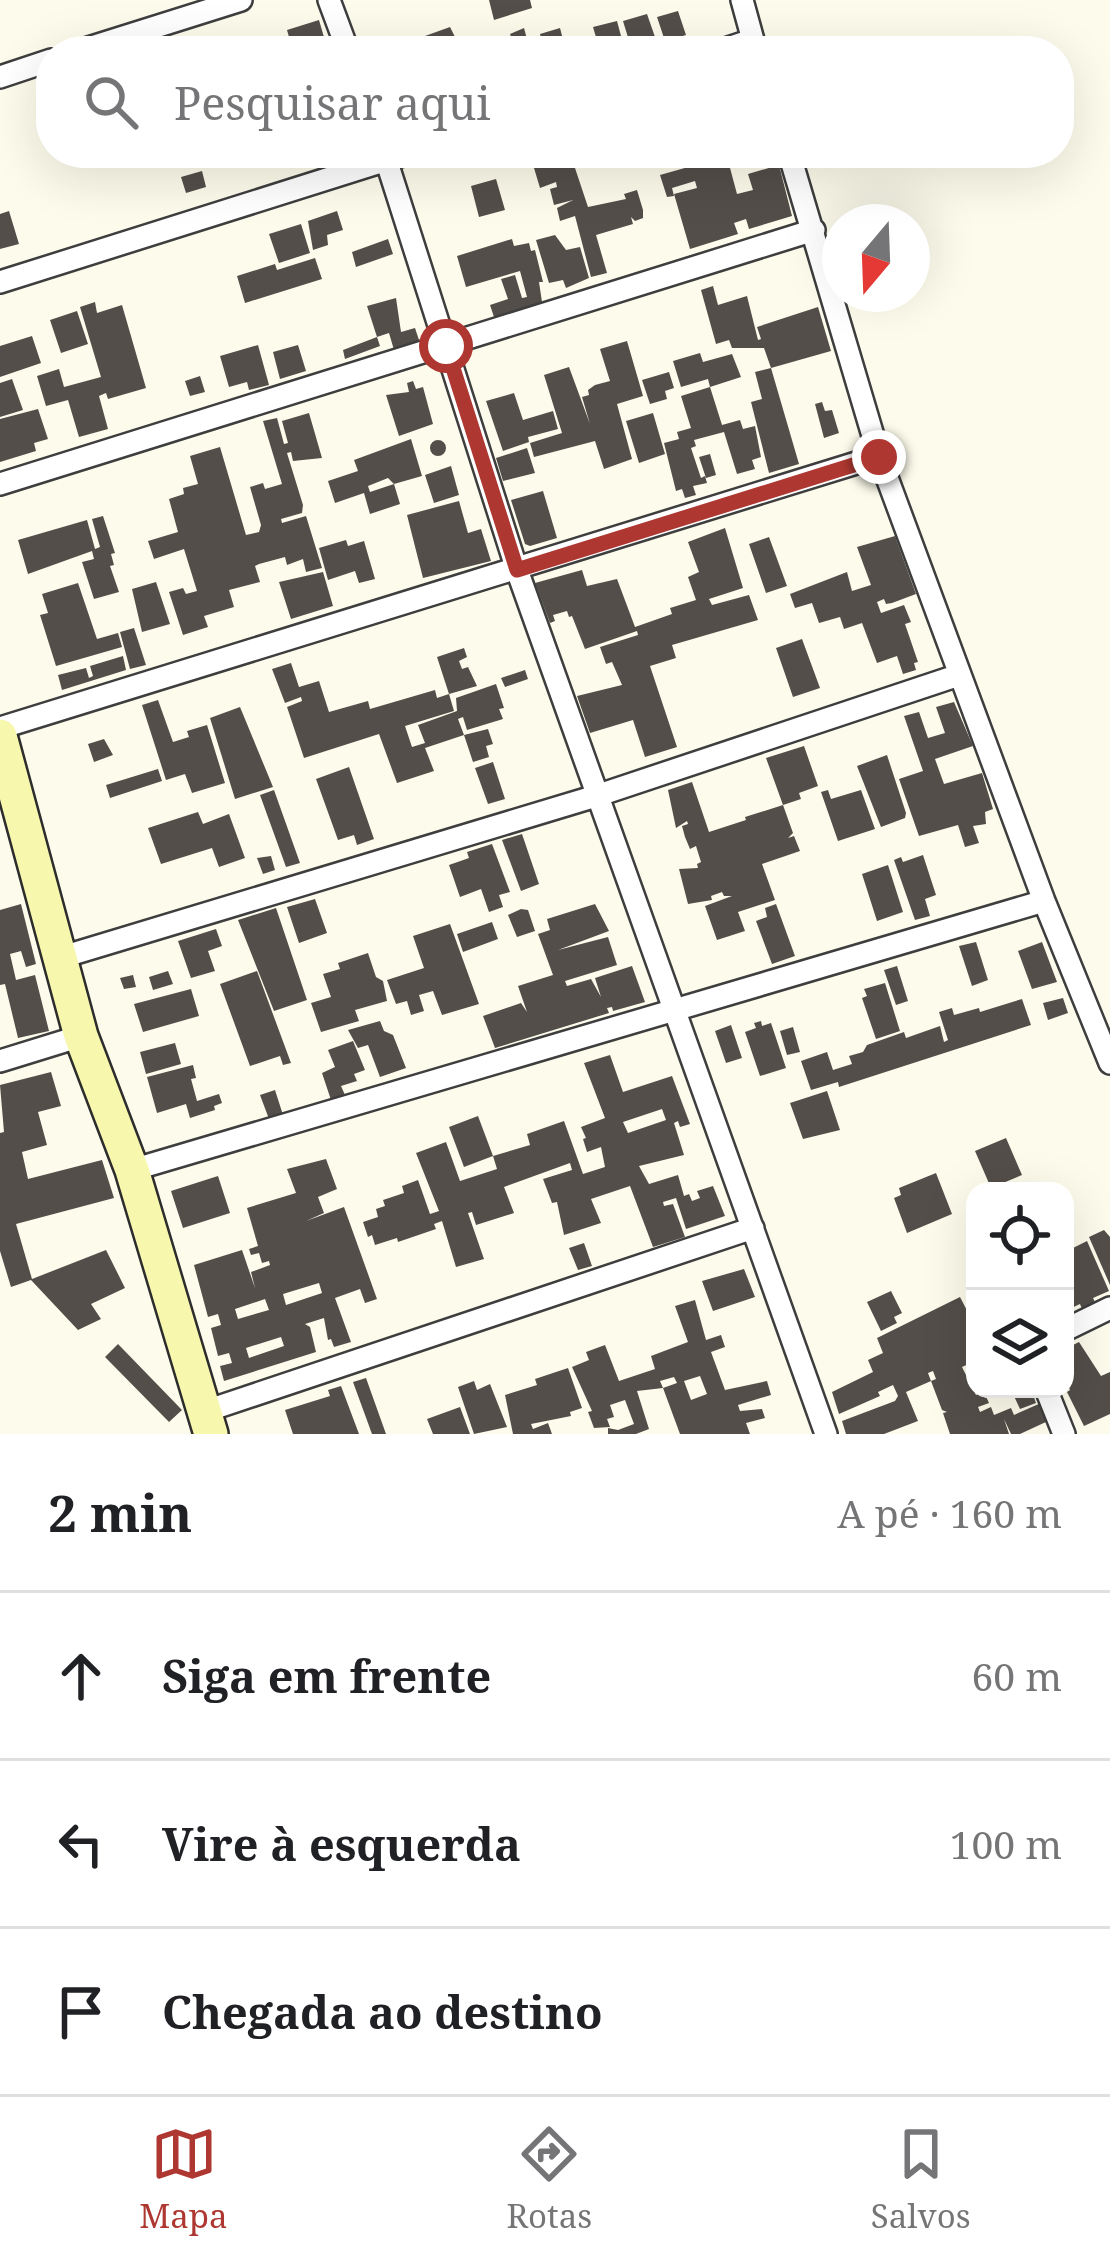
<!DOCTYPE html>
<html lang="pt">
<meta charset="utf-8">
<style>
:root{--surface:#fff;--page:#f2f2f2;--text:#202124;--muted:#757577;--line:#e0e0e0;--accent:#ae3831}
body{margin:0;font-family:"Noto Serif",serif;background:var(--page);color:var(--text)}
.controls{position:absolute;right:36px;bottom:36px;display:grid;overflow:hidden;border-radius:24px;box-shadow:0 12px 48px #0002}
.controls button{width:108px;height:108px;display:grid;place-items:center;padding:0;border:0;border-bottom:3px solid var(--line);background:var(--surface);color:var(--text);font:60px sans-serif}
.compass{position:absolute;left:822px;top:204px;width:108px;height:108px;border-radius:50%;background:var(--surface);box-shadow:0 12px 48px #0002;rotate:199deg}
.stop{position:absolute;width:36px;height:36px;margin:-27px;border:9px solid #ae3831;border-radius:50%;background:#fff}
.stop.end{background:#ae3831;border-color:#fff;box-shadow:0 3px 12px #0008}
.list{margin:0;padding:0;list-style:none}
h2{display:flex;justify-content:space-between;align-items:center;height:156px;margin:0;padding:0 48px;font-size:51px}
h2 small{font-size:39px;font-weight:400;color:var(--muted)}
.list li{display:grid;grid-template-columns:78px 1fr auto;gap:36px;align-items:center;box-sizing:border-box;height:168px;padding:0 48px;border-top:3px solid var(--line)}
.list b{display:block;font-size:45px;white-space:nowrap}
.list em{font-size:39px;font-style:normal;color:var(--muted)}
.icon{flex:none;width:66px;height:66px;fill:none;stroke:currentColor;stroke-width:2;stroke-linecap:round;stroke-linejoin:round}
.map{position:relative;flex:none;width:1110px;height:1434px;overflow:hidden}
.search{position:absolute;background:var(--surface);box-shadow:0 12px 48px #0002;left:36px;right:36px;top:36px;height:132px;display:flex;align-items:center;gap:30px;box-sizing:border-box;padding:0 42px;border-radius:48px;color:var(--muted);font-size:45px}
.sheet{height:660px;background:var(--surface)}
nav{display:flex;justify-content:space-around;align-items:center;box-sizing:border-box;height:168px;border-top:3px solid var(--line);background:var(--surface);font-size:33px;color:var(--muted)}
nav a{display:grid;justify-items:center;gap:6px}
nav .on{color:var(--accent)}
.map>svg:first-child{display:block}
.building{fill:#534e49;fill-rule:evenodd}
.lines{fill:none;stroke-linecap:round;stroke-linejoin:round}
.street-casing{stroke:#3e3e3e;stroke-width:26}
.secondary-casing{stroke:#2d2d2d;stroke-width:38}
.street{stroke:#fff;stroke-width:21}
.secondary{stroke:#f7f7ad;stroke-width:33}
.route{stroke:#ae3831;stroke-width:15}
</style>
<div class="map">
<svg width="1110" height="1434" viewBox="0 0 1110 1434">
<rect width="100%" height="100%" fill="#fdfcec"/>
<path class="building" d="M489,0H530L532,8L494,20Z
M678,11L686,35L665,41L657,17Z
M647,14L655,37L630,44L623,21Z
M319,20L328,51H293L287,30Z
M617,21L625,51H600L593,27Z
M450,27L462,51H442L441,47L430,50L425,36Z
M524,28L528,43L536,40L538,48L516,51L510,34Z
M560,28L566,51H544L540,34Z
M570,153L588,207L626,199L624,194L637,190L643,210V218L635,221L631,217L633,224L596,235L607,273L591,277L575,216L560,221L557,208L573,200L554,205L550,189L557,187L556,182L540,188L534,168L556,163L554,159Z
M696,153H726L737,194L753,190L748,174L779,165L792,216L749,229L746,219L734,223L738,234L690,249L674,194L697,188L695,181L672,188L674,196L667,197L660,175L699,164Z
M202,171L206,187L186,193L181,177Z
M496,179L505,210L479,217L471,186Z
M9,211L19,244L0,249V214Z
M337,211L343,230L327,235L328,245L313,250L308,221Z
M301,224L310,253L279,263L269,234Z
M555,235L566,250L580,247L589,278L566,288L563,280L549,283L536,240Z
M388,239L393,254L356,267L352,252Z
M512,239L514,246L529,243L531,251L535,250L543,282H539L542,302L494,317L490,305L508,299L501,279L515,275L522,298L527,297L520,271L466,287L457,256Z
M315,258L322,279L245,303L237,276L275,264L277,270Z
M713,286L718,305L747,296L758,340L761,339L757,327L818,307L831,351L771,368L799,464L769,473L751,402L762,399L755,372L771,368L764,348H732L729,340L716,344L701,290Z
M396,298L401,332L415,328L420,343L394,350L389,333L377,337L367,306Z
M95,302L97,313L122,305L146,388L108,399L106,393L99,396L108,429L79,437L68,400L46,406L37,376L59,369L64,387L101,377L80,307Z
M77,311L88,344L61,353L50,320Z
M32,336L41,363L0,377V346Z
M377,337L380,346L345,359L343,350Z
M627,341L643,396L617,404L632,459L604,469L595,441L534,457L530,443L562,433L544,375L569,367L590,424L582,397L589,395L588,390L595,385L610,381L600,349Z
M258,345L269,385L249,390L247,382L229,387L220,356Z
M298,345L306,371L280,379L273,352Z
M700,353L703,362L732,354L741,377L710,387L708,379L681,387L673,361Z
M669,372L674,388L665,391L667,399L650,404L642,380Z
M200,376L205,392L190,396L185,381Z
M12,379L23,410L0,417V383Z
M413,381L416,389L423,387L433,424L399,436L386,395L409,392L407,383Z
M710,387L722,425L740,420L743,429L755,426L761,457L752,460L755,469L737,474L724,432L694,440L696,446L691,448L701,478L705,476L707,483L693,486L696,495L685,498L682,489L676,491L664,443L679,439L677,432L691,428L681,396Z
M514,393L523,420L553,411L558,429L528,437L529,442L503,451L486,401Z
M822,402L825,411L832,410L839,433L824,438L815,404Z
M38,409L48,439L34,443L36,451L0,462V419Z
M309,413L322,458L293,461L291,452L287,453L303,505L302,513L281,519L282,523L306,516L322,568L306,572L303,559L287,565L285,557L259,564L255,566L260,582L229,590L234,607L204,616L208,627L183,635L169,592L183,588L186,594L197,591L184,549L154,559L148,541L178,532L169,499L184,494L183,488L198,484L190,456L220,447L246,535L259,532L261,525L250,487L263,483L265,489L282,484L263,421L277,418L284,444L288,443L282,421Z
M653,413L665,454L639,463L626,421Z
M411,439L422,476L394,484L388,478L368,486L370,492L394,484L400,504L370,514L364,493L335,503L328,481L358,471L354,460Z
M430 448a8 8 0 1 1 16 0a8 8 0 1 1-16 0Z
M527,448L535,473L503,481L496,458Z
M710,454L716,475L706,478L699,457Z
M451,466L459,495L434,503L425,475Z
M543,491L557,538L530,546L525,544L511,500Z
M459,501L468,533L481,529L491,561L423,578L407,515Z
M103,516L115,553L111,554L114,565L110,566L119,592L94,599L82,562L94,559L92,551L28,574L18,540L87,520L95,549L100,547L92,519Z
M725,528L743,588L709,599L712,605L749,595L758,620L672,645L676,658L650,666L677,747L645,757L633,720L590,733L577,696L622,685L612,662L606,664L600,647L638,635L637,631L585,649L572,616L569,617L567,611L553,615L555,621L550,623L535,583L582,570L587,586L617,579L635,627L672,614L670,608L696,600L688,577L699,572L688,542Z
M895,536L916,594L892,603L886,604L884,599L877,602L881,613L904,605L911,622L905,624L918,662L914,663L916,670L903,674L897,656L877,663L862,623L844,629L840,617L819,623L812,603L795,608L790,594L847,572L852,591L871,585L857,547Z
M769,537L787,586L766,593L749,544Z
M346,540L348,546L364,541L375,579L359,583L355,571L328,580L319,548Z
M323,572L333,606L291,619L279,582Z
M156,582L170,624L142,632L132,589Z
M78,583L97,639L118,633L122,647L56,666L40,615L48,613L42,594Z
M134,628L146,665L130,669L120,632Z
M802,639L820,688L793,697L776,648Z
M464,648L467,657L459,661L462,669L468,667L477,686L449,694L437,657Z
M123,656L126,670L62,690L58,675L86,668L89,678L93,676L90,666Z
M291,663L299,687L319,681L329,712L368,701L370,709L435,690L437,698L449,694L454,711L405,726L412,747L425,743L418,725L457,711L456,698L496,684L504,708L499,709L503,719L467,730L463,717L458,719L464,735L425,748L434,771L397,783L379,734L304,758L287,707L302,701L301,697L285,703L272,669Z
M525,670L528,679L505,687L501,678Z
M158,700L173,742L189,737L187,731L207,725L225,783L192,793L185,774L166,780L142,705Z
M954,702L973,746L935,759L944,784L982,773L993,809L985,812L986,824L973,826L979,843L965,847L958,825L919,836L899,779L923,771L904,716L919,712L928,738L945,733L936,707Z
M240,707L273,787L235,799L210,718Z
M488,729L493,744L486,746L489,757L473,762L464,735Z
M104,739L113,755L94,762L88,744Z
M804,746L818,786L799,793L801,799L783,805L793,833L788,838L794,836L800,851L762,864L775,900L738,912L745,931L717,940L705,906L732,896H724L722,892L711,896L712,900L688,904L679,869L698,868L697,864L701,862L696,846L690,849L685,837L682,826L688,824L687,821L676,828L668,790L692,782L709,832L746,820L745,817L783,805L766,758Z
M887,755L906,813L905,818L881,827L857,766Z
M493,762L505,799L488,804L475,768Z
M349,767L374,839L357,845L354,835L338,840L316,779Z
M158,769L162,781L110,798L106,785Z
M274,790L300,863L286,867L260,795Z
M828,790L831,799L861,790L875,829L838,841L821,792Z
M198,812L203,824L229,814L245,858L219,867L212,848L161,864L148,828Z
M522,834L539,884L521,891L502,840Z
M492,844L510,892L499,895L503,907L489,912L481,889L460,897L449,865L469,858L467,852Z
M923,855L936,895L925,899L930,916L915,920L894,860L901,857L903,862Z
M271,856L275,870L263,874L257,858Z
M888,865L903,912L877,921L862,874Z
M315,899L327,933L299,943L287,907Z
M21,904L36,964L26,967L21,951L10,954L16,980L35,975L49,1031L18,1038L5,984L0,985V910Z
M595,904L609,931L558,950L608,937L617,965L565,981L567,986L591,979L601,997L595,978L632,966L645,1002L613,1011L612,1007L607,1008L609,1013L495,1048L483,1016L521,1003L527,1012L518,986L553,975L538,934L550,930L547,919Z
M776,904L795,956L772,964L756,921L767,917L765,908Z
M276,908L307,1000L274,1011L238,920Z
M521,909L528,910L535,931L517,937L508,915Z
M492,922L498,939L463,952L457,934Z
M450,924L479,1004L442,1015L433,991L419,995L424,1011L411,1015L407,1001L396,1004L387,980L424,968L413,936Z
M216,929L222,946L208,951L215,971L191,978L178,941Z
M976,942L988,980L972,986L959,946Z
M1042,942L1057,982L1032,989L1018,951Z
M368,953L376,977L383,981L387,1001L355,1010L359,1021L321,1032L311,1003L331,997L323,974L340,969L338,963Z
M897,966L908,1001L896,1005L884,970Z
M168,971L173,984L153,990L149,977Z
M257,971L291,1063L283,1065L280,1056L250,1066L220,984Z
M133,975L136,987L124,989L120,978Z
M885,983L900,1031L876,1039L862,998L867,996L864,989Z
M191,989L199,1016L143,1032L134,1004Z
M1063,998L1068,1013L1048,1020L1043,1003Z
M1022,999L1031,1025L839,1087L838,1082L811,1090L801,1061L827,1052L833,1070L852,1064L849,1056L863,1052L867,1045L904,1032L906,1038L940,1026L944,1042L948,1040L939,1012L952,1008L954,1015L979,1008L980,1012Z
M380,1021L384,1031L393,1035L406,1068L380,1077L368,1045L358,1048L348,1030Z
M761,1021L762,1026L771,1023L786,1068L760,1076L745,1032L756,1028L754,1023Z
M731,1025L742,1058L726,1063L715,1031Z
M793,1027L800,1052L787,1055L780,1031Z
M353,1041L365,1070L354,1074L357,1081L341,1086L345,1095L331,1100L322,1073L335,1067L328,1050Z
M175,1043L181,1064L146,1074L140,1052Z
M610,1055L623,1092L672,1076L690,1124L680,1127L678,1121L674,1123L684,1155L639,1166L649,1184L678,1175L684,1196L689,1194L692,1201L700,1198L697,1191L713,1186L725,1216L686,1229L676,1198L663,1202L664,1206L673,1204L685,1237L653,1247L630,1186L591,1199L601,1223L564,1235L557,1202L552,1203L543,1179L572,1170L570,1163L504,1187L514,1213L476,1225L472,1212L468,1213L484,1259L456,1267L442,1221L434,1224L436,1229L398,1242L397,1238L375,1245L372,1235L368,1237L363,1222L378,1217L376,1209L385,1206L383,1200L404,1193L402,1186L418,1180L430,1214L439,1211L416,1153L446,1142L460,1181L497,1169L493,1156L464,1167L449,1127L478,1116L493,1156L530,1145L527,1134L564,1121L583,1174L605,1167L601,1147L587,1152L583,1139L586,1138L581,1127L605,1118L584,1063ZM662,1109L666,1120L628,1133L623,1122Z
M193,1065L196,1078L191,1079L197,1101L219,1094L222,1103L214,1106L215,1110L190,1118L186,1104L157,1113L147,1077Z
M51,1072L61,1106L38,1112L47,1145L22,1152L28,1179L102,1160L114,1198L16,1224L32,1279L106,1250L125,1288L91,1304L101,1319L78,1330L31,1280L11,1287L0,1251V1133L4,1132L0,1085Z
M275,1090L283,1115L269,1119L260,1095Z
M827,1091L840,1130L803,1139L790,1103Z
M1006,1138L1022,1175L991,1188L975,1151Z
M326,1159L337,1189L318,1197L324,1213L306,1221L344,1207L377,1299L365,1303L360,1289L335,1298L351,1342L334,1347L331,1339L328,1340L324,1318L305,1324L310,1327L316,1352L224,1381L220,1366L232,1363L229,1353L218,1356L211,1328L221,1325L218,1314L208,1317L194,1265L242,1250L255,1288L251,1272L270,1265L269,1261L262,1263L259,1253L251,1255L249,1249L258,1246L247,1208L296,1193L287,1169ZM319,1283L322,1293L286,1305L283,1294ZM265,1299L269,1310L238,1319L235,1309ZM281,1337L284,1346L249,1358L246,1348Z
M936,1173L952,1214L907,1233L894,1198L901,1195L899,1188Z
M218,1176L230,1213L183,1228L171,1191Z
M1104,1230L1110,1237V1285L1089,1237Z
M1087,1241L1109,1291L1093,1298L1095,1302L1082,1309L1080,1304L1065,1311V1252Z
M584,1243L592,1266L578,1270L569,1248Z
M744,1269L755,1297L713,1311L702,1281Z
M891,1291L902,1313L894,1317L897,1323L881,1331L867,1302Z
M960,1297L975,1326V1361L962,1367L976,1395L984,1392L989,1403L978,1407L980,1412L991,1407L994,1415L1011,1408L1014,1415L1041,1403L1048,1421L1020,1434H1011L1004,1419L1009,1434H950L943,1413L947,1412L942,1410L931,1381L936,1379L933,1371L928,1373L931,1381L906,1392L918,1421L884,1434H846L842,1421L895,1401L898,1396L893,1385L878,1392L880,1396L839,1414L832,1392L873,1372L868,1360L883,1353L877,1338Z
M695,1300L706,1340L721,1335L725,1347L711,1352L725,1390L767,1381L771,1395L738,1405L740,1411L762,1409L765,1418L746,1423L750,1434H680L663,1388L677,1383L674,1377L660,1381L663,1388L637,1391L649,1429L636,1434H608V1428L618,1430L634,1424L625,1400L610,1405L614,1417L607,1419L610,1427L594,1428L588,1412L592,1411L572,1367L589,1360L586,1352L605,1345L619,1381L655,1369L651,1356L688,1342L675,1306ZM700,1376L707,1394L691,1400L684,1381Z
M1079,1342L1101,1376L1110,1372V1414L1084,1426L1067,1392L1070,1390L1065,1379V1349Z
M118,1344L182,1410L169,1422L105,1357Z
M568,1368L582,1408L570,1412L571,1416L531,1424L533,1429L548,1423L552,1434H513L505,1395L537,1385L535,1379Z
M366,1378L386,1434H372L353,1382Z
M474,1381L477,1390L490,1384L507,1427L474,1434L458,1387Z
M341,1386L359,1434H293L285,1410L330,1396L328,1390Z
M1031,1389L1036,1403L1020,1409L1014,1396Z
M460,1407L470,1434H433L427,1419Z"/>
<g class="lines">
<g class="street-casing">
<path id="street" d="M329,0L348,51
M742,0L756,51
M79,51L241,0
M719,51L752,40
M0,77L51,60
M384,153L517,570L826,1434
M789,153L879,456L1044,901L1110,1063
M0,282L409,153
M0,484L814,230
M0,728L879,456
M59,958L596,796L959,675
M0,1061L81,1036
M132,1170L1044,901
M1065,1330L1110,1308
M1046,1389L1064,1434
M206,1411L753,1228"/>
</g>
<g class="secondary-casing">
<path id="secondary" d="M0,736L81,1036L132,1170L211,1434"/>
</g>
<use href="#street" class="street"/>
<use href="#secondary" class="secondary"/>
</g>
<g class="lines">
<path class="route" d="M446,346L517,570L879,457"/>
</g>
</svg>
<div class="controls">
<button><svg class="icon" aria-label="locate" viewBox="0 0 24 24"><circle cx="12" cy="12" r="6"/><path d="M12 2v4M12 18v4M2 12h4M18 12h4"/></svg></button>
<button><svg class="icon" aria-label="layers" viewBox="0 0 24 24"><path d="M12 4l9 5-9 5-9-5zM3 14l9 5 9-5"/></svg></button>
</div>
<svg class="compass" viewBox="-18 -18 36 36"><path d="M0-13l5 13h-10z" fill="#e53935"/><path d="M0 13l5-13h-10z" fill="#757577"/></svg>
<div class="stop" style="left:446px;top:346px"></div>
<div class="stop end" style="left:879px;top:457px"></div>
<div class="search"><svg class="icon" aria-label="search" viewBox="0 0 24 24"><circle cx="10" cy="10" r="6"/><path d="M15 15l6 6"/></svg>Pesquisar aqui</div>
</div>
<section class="sheet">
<h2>2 min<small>A pé · 160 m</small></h2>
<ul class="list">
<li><svg class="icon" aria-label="ahead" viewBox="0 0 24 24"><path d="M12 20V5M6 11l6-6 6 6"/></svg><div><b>Siga em frente</b></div><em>60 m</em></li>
<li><svg class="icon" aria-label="left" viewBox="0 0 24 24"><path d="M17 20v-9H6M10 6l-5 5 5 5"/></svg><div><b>Vire à esquerda</b></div><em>100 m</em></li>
<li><svg class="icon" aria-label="arrive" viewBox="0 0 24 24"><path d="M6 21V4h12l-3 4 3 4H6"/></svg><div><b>Chegada ao destino</b></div></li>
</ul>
</section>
<nav>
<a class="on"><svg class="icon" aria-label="map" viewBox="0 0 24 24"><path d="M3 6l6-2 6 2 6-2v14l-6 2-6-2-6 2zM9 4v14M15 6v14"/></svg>Mapa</a>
<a><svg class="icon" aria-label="directions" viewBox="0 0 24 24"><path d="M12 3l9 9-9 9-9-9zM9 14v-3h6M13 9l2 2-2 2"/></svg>Rotas</a>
<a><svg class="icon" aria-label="saved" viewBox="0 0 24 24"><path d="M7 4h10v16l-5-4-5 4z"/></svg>Salvos</a>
</nav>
